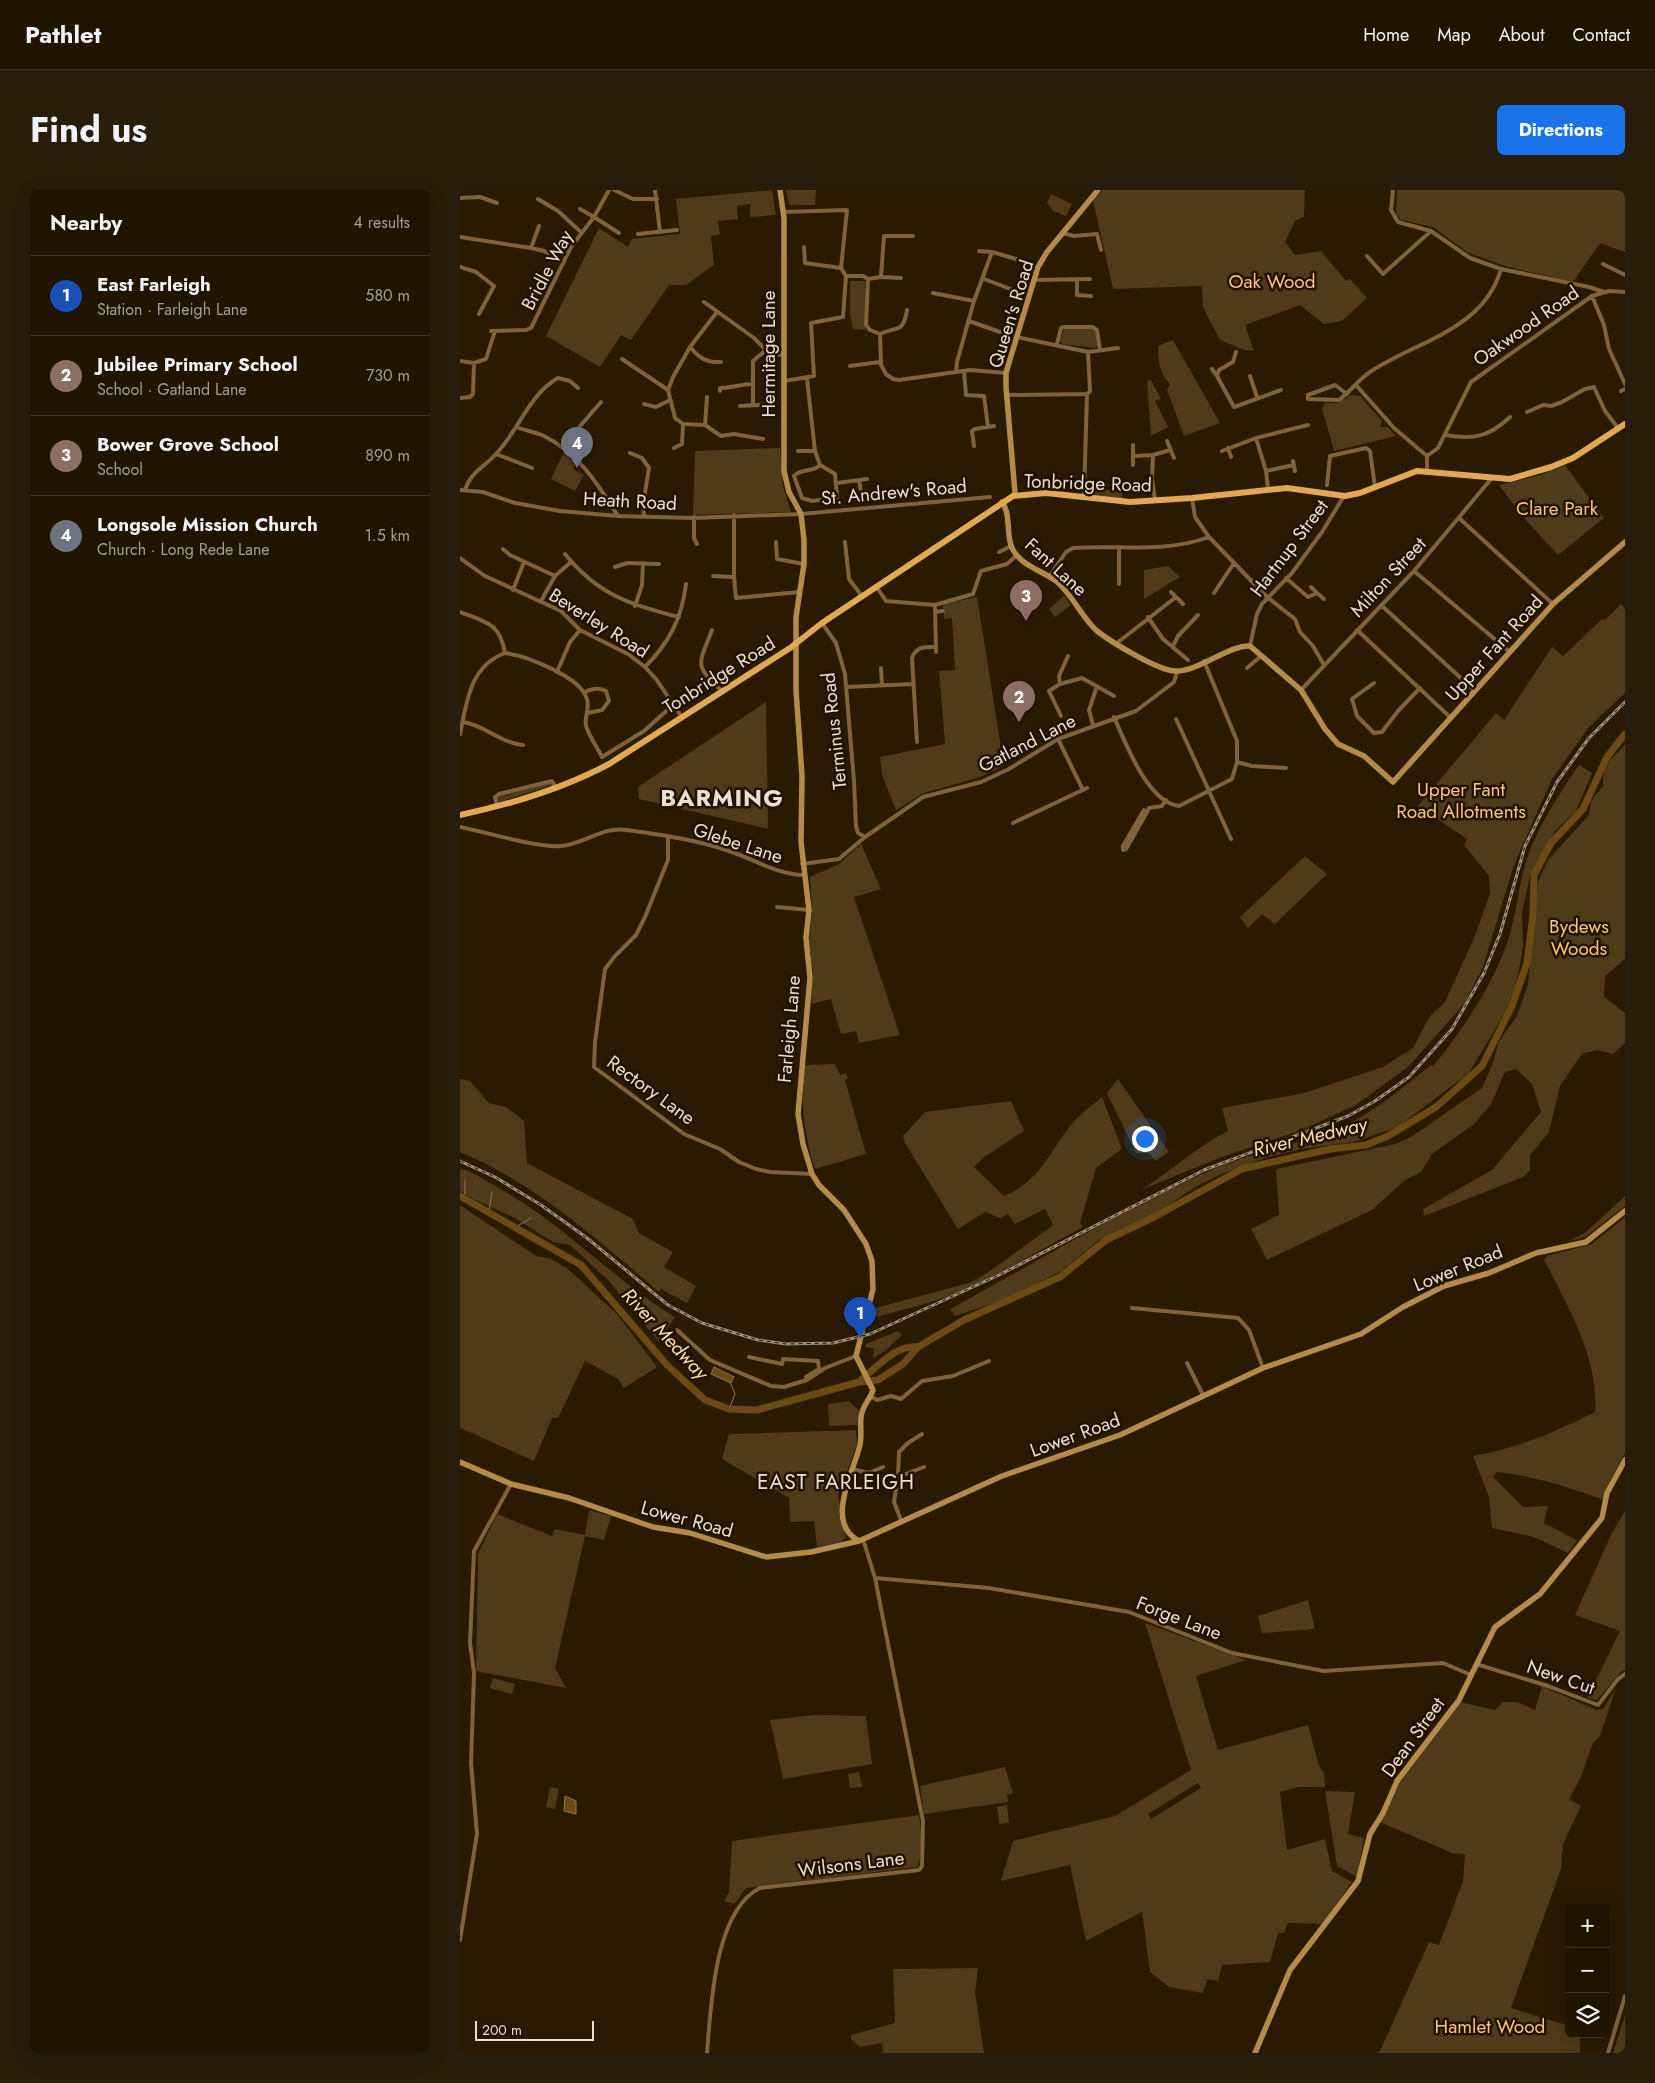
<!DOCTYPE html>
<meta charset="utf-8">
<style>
:root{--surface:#201401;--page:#281d0b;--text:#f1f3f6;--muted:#a29e99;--line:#3d3323;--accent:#1a73e8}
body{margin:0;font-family:Jost,sans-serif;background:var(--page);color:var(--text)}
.controls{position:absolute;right:15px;bottom:15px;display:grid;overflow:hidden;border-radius:8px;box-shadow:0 5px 20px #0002}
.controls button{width:45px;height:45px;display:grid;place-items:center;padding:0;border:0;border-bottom:1px solid var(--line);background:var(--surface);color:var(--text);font:25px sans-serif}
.scale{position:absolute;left:15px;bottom:12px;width:119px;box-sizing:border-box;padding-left:5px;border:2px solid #ebdfd0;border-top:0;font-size:14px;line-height:18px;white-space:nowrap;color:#ebdfd0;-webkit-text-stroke:4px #211100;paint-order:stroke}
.you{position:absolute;left:684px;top:948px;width:18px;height:18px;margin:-12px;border:4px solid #fff;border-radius:50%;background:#1a73e8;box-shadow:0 0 0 8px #1a73e833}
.badge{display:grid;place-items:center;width:32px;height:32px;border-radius:50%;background:var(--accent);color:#fff;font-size:16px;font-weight:700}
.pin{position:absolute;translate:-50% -41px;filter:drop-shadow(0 1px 2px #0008)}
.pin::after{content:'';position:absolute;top:26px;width:18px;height:15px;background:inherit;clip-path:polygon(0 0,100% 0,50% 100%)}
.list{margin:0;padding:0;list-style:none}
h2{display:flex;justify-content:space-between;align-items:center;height:65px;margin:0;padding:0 20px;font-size:21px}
h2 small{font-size:16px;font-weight:400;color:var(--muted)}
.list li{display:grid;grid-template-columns:32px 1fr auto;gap:15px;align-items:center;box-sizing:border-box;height:80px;padding:0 20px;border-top:1px solid var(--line)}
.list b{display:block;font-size:19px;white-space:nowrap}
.list p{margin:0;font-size:16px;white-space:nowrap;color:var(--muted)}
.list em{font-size:16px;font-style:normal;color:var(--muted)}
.icon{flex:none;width:28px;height:28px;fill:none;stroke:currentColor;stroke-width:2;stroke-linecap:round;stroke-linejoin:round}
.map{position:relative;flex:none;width:1165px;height:1863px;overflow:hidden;border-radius:8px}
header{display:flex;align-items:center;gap:30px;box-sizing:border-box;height:70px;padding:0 25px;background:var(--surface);border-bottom:1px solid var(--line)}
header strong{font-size:24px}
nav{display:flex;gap:28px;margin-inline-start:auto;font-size:18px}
.intro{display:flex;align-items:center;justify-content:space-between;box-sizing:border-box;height:120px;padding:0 30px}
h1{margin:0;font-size:35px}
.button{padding:12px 22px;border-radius:8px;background:var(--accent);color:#fff;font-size:18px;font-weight:700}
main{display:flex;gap:30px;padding:0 30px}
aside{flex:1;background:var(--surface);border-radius:8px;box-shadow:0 5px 20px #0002}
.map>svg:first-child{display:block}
.green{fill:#4f3a19;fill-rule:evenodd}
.water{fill:#6b4a13;stroke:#91774c}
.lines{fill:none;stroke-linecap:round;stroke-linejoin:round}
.stream{stroke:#91774c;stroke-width:1}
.river{stroke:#6b4a13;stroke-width:7}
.street{stroke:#7e633d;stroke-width:4}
.secondary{stroke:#b58b4c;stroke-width:5.5}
.primary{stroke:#e1a955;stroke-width:6}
.rail-casing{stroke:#9d8f7c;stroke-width:3}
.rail{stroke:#211100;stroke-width:1;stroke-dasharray:4;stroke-linecap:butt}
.labels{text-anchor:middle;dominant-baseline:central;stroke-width:5;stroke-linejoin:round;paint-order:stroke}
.street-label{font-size:19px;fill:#ebdfd0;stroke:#211100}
.park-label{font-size:19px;fill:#f9c579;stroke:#211100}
.water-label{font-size:20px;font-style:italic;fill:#fbdcb0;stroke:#211100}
.quarter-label{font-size:21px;letter-spacing:1px;fill:#ebdfd0;stroke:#211100}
.district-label{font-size:24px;font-weight:bold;letter-spacing:1px;fill:#ebdfd0;stroke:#211100}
</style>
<header>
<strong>Pathlet</strong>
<nav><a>Home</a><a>Map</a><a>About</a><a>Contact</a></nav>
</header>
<div class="intro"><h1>Find us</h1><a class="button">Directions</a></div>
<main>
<aside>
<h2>Nearby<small>4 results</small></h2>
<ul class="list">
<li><span class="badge" style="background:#1a4fb4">1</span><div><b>East Farleigh</b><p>Station · Farleigh Lane</p></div><em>580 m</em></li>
<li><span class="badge" style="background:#8d6e63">2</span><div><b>Jubilee Primary School</b><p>School · Gatland Lane</p></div><em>730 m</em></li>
<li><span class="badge" style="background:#8d6e63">3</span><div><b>Bower Grove School</b><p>School</p></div><em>890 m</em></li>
<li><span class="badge" style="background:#6b7280">4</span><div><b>Longsole Mission Church</b><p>Church · Long Rede Lane</p></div><em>1.5 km</em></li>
</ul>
</aside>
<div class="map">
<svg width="1165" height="1863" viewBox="0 0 1165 1863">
<rect width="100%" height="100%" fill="#2a1a01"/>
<path class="green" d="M312,0L316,25L290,27V14L277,16L278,29L258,31L260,45L251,46L254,75L226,95H209L171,150L161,145L140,177L86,146L139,38L168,57L172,49L220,44L216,9Z
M326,0H356L355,15H329Z
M643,0H845L844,27L835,31L825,52L835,65L861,61L886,91L890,89L907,108L882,131L864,134L840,115L785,135L794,161L784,160L760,150L743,117L742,96L653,99L633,10Z
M937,0H1165V62L1140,53L1113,92L1048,77L1007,62L973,37L941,30L936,24Z
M591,4L612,14L606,26L593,21L587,13Z
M390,91H405V140L393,139L390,124Z
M604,139H633L636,142L638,156L636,158L602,154L600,151Z
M713,150L760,233L724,246L707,200L710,194C699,182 698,172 698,156Z
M691,190L701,209L695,211L708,237L691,246L687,191Z
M891,205L900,206L922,231L920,237H928L936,246L874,261L862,218L865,213H877Z
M320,258L323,296L331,322L233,325L235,261Z
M105,260L116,272L113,279L124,285L115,301L91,289Z
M1105,275L1144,328L1098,365L1063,327L1039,295L1080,285Z
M630,300H662V310L631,305Z
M708,376L720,387L684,409V380Z
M604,406L611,415L595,427L589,419Z
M517,407L544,576L520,587L464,603L436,620L422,585L420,567L485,554L479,481L495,480L492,428L484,429L483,414Z
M1161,414L1165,419V503L1129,537L1092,589L1054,675L1023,777L1005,813L948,877L896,915L842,940L759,968L681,1000C711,981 736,957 768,941L762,918L844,903L923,877L953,858L970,826L985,812L1014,748L1030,704L1029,686L1004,655L1007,649L958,616L1036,523L1044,530L1092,457L1103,466L1142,429L1145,430Z
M306,512L308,639L179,609L178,597Z
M1165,555V769L1145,786L1144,807L1165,823V853L1153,864L1137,860L1122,864L1100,896L1089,942L1070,965V980L1063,987L964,1026L963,1019L1032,980L1081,922L1072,894L1056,879L1045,882L1031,914L1014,934L972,964L961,982L945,990L912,1020L807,1070L791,1039L819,1025L816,979L935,954L951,947L1022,898L1033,873L1039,851L1057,826L1068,794L1078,692L1088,670L1129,625L1131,611L1143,596V585L1150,570Z
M1119,575L1132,583L1116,621L1095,641L1070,686L1062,723L1063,757L1056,796L1045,823L1008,884L936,938L893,952L841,959L805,968L759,985L735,997L696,1024L639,1050L600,1082L543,1110L495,1126L490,1119C578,1072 666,1016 758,977C798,961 841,954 881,937C914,923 943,897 971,875L973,876C1001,842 1026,805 1043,764C1055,736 1057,704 1065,675C1074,643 1100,602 1119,575Z
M90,592L93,595L39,612L37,609L38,605Z
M401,654L421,699L394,707L440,845L399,853L396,841L381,844L371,809L351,814L353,785L349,751L352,722L350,687L379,674Z
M845,666L867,684L815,734L802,724L788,738L780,727Z
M375,874L380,885L386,883L388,889L385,890L406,964L355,979C343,941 341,914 344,875Z
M0,889L10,891L29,913L46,917L64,931L67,973L173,1029L179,1043L213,1062L204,1077L236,1096L227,1113L201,1099L199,1102C138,1050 75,993 0,962Z
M658,889L709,962L695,971L689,963H676L647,903Z
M642,907L662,959L636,978L620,1033L623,1037C578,1061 531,1091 483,1108C462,1116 439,1120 417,1127L412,1119L509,1093L529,1082L593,1035L585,1019L555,1034L548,1024L540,1028L525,1022L498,1039L445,953L443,946L465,922L551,911L564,941L524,967L514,977L544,1006C577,993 590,963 610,936C619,925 631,916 642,907Z
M0,978C13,982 25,990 37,997C102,1032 152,1089 215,1127L199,1152L148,1090L110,1055L93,1052L53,1027L13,1009L0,1001Z
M1165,1006V1016L1125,1047L1109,1051L1125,1043Z
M0,1015L76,1066L92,1069L108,1079L157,1124L197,1177L164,1198L158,1189L125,1171L98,1228H92L74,1271L0,1238Z
M1165,1027V1263L1147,1297L1144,1310C1109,1297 1074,1286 1037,1282L1033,1287L1063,1317L1088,1316L1084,1333L1117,1350L1108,1363L1074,1347L1032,1338L1029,1307L1013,1266C1058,1258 1095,1242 1135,1222C1139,1169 1108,1116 1084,1070L1087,1066L1132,1054Z
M438,1141L442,1145L425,1161L413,1168L414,1158L405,1157L406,1154Z
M389,1211L399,1221V1235L369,1236L368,1214Z
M396,1240L397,1255L378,1305L386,1347L381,1352L357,1357L354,1331L330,1332L329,1308L262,1269L269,1244Z
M129,1320L151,1326L144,1350L125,1346L95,1478L106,1498L16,1481L18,1364L37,1324L92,1346L95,1339L125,1345Z
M1165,1321V1480L1162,1481L1137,1510L1127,1508L1160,1441L1115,1425L1152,1343Z
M848,1410L855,1439L802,1443L798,1426Z
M685,1433L786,1470L736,1486L758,1560L848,1535L859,1576L864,1583L865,1597H839L820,1602L827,1660L865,1649L872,1681L892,1692L863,1734L828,1733L824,1743H818L810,1772L762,1775L758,1791L747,1789L743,1803L709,1797L690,1782L682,1722L626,1751L610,1675L541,1691L553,1651L655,1626L731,1580ZM738,1593L741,1598L691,1629L688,1624Z
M33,1488L55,1494L52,1504L30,1498Z
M1082,1496L1136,1520L1143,1519L1156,1498L1140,1546L1133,1553L1121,1587L1109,1609L1121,1616L1103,1654L1101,1679L1051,1818L1109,1836V1844H1120V1863H916L920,1861L969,1752L979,1755L1003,1691L1005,1664L992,1663L920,1632L939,1592L1000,1512L1035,1520L1043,1512H1057L1075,1520Z
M353,1525L406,1526L412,1574L323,1589L310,1530Z
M545,1577L553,1603L547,1605L548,1612L464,1624L460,1596Z
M399,1582L402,1597L390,1598L388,1584Z
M90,1597L99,1599L95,1619L86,1617Z
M865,1601L895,1602L888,1644L904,1648L897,1687L877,1676Z
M547,1615L549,1633L539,1634L537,1617Z
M459,1625C461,1641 464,1662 457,1677L286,1698L274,1714L264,1711L269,1702L272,1651Z
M518,1778L515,1803L524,1863H423L422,1853L400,1857L391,1849V1845L435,1833L433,1779Z
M1165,1824V1863H1153L1165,1825Z"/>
<path class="water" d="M254,1177L274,1187L271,1193L251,1184Z
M105,1606L116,1611V1624L104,1621Z"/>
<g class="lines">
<path class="stream" d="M5,1008V991
M29,1022L32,1002
M54,1038L71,1028
M269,1219L275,1204L270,1192"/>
<path class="river" d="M0,1006L121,1075L207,1175L245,1210L269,1219L297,1220L399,1192L418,1190L443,1174L458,1157L504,1130L600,1087L646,1050L694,1027L782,979L870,959L906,955L928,946L976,917L1022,876L1052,816L1067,773L1073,725L1074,685L1091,653L1123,619L1147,567L1165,544
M402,1189C417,1177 437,1154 458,1157"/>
<path class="street" d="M149,0L134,27L159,43
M154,0L173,9H197
M195,0L200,42
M933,0L931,20L938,32L971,41L1010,68L1041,79L1129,97L1144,102
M0,8L20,7L37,13
M78,9L98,21L122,43
M323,22L387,20L381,78L386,86L383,127L351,133L354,186L324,191
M79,36L71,58L84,61L104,72
M602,43L614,46L637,44L641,60
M178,44L217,40
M0,47L71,58
M344,57L345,73L381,78
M519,61L532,62L563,71
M907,66L923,84L971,41
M1143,74L1165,85
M0,77L16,82L34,96L19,124
M386,86H403L408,89
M421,87L441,88
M408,89L406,135L410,140L420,144L421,175L426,184L433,189L439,190L510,180L546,183
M408,89L421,87L424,46H453
M524,89L553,100
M617,89V105L631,106
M574,90L630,89
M473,103L514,111
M1132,106L1144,135L1149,159L1165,194
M244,112L294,148L310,164L323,165
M257,122L230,157L213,187L208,200L215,228L223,234L245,235L261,246L274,244L303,249
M509,131L540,142
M31,141L66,140L71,138L111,57L134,27L120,19
M420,144C437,136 443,144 447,120
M556,147L628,162L658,158
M597,154L601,138L603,137H633L637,140L640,160
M230,157C239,168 247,173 261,172
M776,162L773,172L759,180L757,186L774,217L821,200
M162,169L208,200
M0,171L14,173L26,169L35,141
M390,176L420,172
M752,179L757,186
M504,181L506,205L524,206L528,237
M496,182L497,172L514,111L532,62
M790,186L797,207
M347,189L355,261L360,275L375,284L377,308L352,311L342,308L334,286C341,278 352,283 360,275
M896,195L934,238L967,266V281
M260,201V198C272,198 281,194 293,194
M1161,201L1165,199
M547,205L627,204
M0,208L10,207L13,204L14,173
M848,209L879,210C890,202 898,190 910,182C956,151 1024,140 1041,79
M848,209V205L875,195L887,204
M184,214L196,217L210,210
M293,215V171L306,160
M280,216L315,214
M1067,222L1083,215L1091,216L1102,212L1125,199L1134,197L1145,221L1158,238
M245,235L247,207
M56,237C64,240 74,242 82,245C119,263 137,293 158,326
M985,245C1013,250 1029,247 1050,227
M796,248L806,281L808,298
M707,251L714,268
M673,255V275
M514,256L512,241L515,239L534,236
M102,257L141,212
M214,258L222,254L223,234
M768,258L771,267
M338,261H355
M762,261L796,248L848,235
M170,263L182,268L189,278L183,315L184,326
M36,264L72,278
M693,265L692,289L695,310
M673,266L693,265L710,260
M967,266L978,258L1011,192L1132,106L1149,101L1165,102
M833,271L835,281
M806,281L834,275
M399,290L401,302
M377,293L407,289
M867,295L870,266L906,258L910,261L915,297
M0,300L23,302L55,313L100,321L158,326L233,328L341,324L530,307
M5,300C10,283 24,277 35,265C58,242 69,204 98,188L110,191L118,198
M624,307L627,204L630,201L628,162
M732,308L735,327L749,347L807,407L835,429L840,442L853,456L864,475
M274,325V387L276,408L340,402
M234,327V348L237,354
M999,328L1093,414
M316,352L317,369L344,374
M385,352L389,389L402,406
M43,359L50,365L95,386
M539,362L551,356
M105,364C137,404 170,415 219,427
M0,368L25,386L101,421L120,440L168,464L185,477L196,489L221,526
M155,377L167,373L199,374
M954,381L1050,462
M253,386L274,387
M589,387L606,362L613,358C659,355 706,363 749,347
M826,388L848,407L857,403L864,409
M659,394V358
M416,396L426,411L475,415L513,404L521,381L547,374L557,365
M851,397L857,403
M53,400L64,372
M711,402L723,414
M754,403L774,373
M81,411L95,386L111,372
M921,415L1015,501
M175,416L182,395L183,373
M475,416L476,462
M0,422C26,432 40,433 45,463
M475,422L483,421
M688,427L703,449L728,470
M362,433L376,453L385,484L394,591L396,636L398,643L405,647
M252,440C239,474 233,475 262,501
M897,440L991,528
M657,453L716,407
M713,456L718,446L738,425
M790,456L797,424L802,414L832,383L862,342L884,306
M185,477C209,453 222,428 226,394
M421,478L422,495
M787,478L801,466
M97,482L110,452L120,440
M914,493L892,509L897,526L914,543L922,542L938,521L960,498
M600,494L599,486L608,466
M386,497L453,494
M841,500L954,381L1031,289
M124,502C133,499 137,497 146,501L149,511L142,520L128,523
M601,526L589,501L600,494L622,488L654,506
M654,527C665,552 688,613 719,616L772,589L777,572V551L744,471
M716,529L771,649
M3,532C25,535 40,553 63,555
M633,535L629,520L637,496
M0,544C7,511 10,476 45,463C67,466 121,487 127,509C130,519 124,527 126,536C129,546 137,557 142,567L184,541L213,515
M598,549L623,600
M457,552L452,468C456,456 465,457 476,457
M777,572L792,576L826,578
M37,616L35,607L39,604L92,591L96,598
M687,622L666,659L663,660V656L684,620L687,622L689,618L702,616L706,610
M553,633L627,598
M0,637C26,642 77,658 101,656C125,654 142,636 167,640C202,645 238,650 272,662C295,670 319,685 344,685
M208,647V670L185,727L176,745L155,766L145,779L135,852L134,877L224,944L260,959L279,972L296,979L310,982L352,984
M342,674L379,669L405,647L463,607L521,592L549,579L598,549L676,521L714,492L717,482
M317,717L349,720
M672,1118L778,1128L789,1140L803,1178
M217,1140L250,1170L311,1196L324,1197L347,1190L365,1178L396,1166
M289,1167L322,1174L323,1169L358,1171L359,1179L346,1187L347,1190
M727,1173L743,1205
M410,1206L417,1210L431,1206L441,1209L462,1191L493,1186L529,1171
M392,1279L409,1283L423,1277
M438,1287L439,1262L448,1253L462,1244
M441,1330L434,1312L438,1287L464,1277
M415,1388L529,1398L669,1422L772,1463L864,1481L983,1473L1011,1485
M1016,1474L1088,1496L1138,1515L1158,1489L1165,1484
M0,1750L17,1644L11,1573L14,1483L10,1453L14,1361L51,1294
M247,1863C251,1817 254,1721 300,1698L459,1680L462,1676L463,1631L415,1388L403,1349
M1148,1863L1165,1806"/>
<path class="secondary" d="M320,0L324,28V281L329,302L341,324L344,350V374L336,427V500L342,586L341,652L349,720L346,748L350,788L338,924L343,954L352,984L359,995L384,1020L406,1054L412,1071L413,1099L396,1166L413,1200C410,1210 401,1217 401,1228C400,1237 402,1246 400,1255C394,1281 364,1333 399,1351
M553,306L555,303L546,197V183L551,166L578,77L587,62L638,0
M542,312C552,326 545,346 553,360C562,376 583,381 596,391C613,405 622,428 637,441C651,452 699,481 715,481C736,483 771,454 790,456L841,500L865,539L878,554L904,566L933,592L1093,414L1165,352
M0,1272L51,1294L109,1308L193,1337L230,1343L306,1367L351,1362L399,1351L542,1286L660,1245L803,1178L901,1144L943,1117L984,1096L1029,1083L1076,1063L1126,1052L1165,1021
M795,1863L830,1780L898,1691L910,1644L923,1623L937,1591L999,1510L1035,1437L1080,1404L1142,1328L1147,1303L1165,1270"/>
<path class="primary" d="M0,625C52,614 102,599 149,574L330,458L362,433L553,306L586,303L670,312L732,308L827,298L885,306L900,303L957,281L1050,289L1091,277L1113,268L1165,234"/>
<g class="rail-casing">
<path id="rail" d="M0,971L35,987L81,1015L127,1048L208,1115L242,1133L298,1150L326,1154L373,1153L410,1144L539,1085L744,980L888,926L915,911L949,887L992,839L1024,783L1040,744L1065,656L1097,592L1129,548L1165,512"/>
</g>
<use href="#rail" class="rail"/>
</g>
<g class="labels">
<g class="street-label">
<text transform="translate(87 80) rotate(-62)">Bridle Way</text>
<text transform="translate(551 124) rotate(-73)">Queen's Road</text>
<text transform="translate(1066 136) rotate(-35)">Oakwood Road</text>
<text transform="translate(308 164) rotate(-90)">Hermitage Lane</text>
<text transform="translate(628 293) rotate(2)">Tonbridge Road</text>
<text transform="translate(434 302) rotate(-5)">St. Andrew's Road</text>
<text transform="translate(170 311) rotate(3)">Heath Road</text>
<text transform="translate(829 358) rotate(-53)">Hartnup Street</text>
<text transform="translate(596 377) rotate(42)">Fant Lane</text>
<text transform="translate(928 387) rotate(-47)">Milton Street</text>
<text transform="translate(139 433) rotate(32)">Beverley Road</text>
<text transform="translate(1034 458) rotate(-48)">Upper Fant Road</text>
<text transform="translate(259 485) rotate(-32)">Tonbridge Road</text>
<text transform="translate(374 541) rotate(-96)">Terminus Road</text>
<text transform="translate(567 553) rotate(-27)">Gatland Lane</text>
<text transform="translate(278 653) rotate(18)">Glebe Lane</text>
<text transform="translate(329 839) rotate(-85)">Farleigh Lane</text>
<text transform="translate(191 900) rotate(36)">Rectory Lane</text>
<text transform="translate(998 1078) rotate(-22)">Lower Road</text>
<text transform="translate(615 1245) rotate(-20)">Lower Road</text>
<text transform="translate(227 1329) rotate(15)">Lower Road</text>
<text transform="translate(719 1428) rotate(21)">Forge Lane</text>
<text transform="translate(1101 1487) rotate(19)">New Cut</text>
<text transform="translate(953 1547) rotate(-54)">Dean Street</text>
<text transform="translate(391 1674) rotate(-7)">Wilsons Lane</text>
</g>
<g class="park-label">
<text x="812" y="91">Oak Wood</text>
<text x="1097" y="318">Clare Park</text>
<text x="1001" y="599">Upper Fant<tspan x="1001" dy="22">Road Allotments</tspan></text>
<text x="1119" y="736">Bydews<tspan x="1119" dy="22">Woods</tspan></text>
<text x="1030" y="1836">Hamlet Wood</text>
</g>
<g class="water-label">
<text transform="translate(850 947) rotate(-13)">River Medway</text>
<text transform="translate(205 1144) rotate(47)">River Medway</text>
</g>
<g class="quarter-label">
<text x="376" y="1292">EAST FARLEIGH</text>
</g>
<g class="district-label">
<text x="262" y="607">BARMING</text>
</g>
</g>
</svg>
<div class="controls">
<button>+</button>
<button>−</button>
<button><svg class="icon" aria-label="layers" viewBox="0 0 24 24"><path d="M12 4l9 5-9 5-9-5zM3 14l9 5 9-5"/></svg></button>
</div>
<div class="scale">200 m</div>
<div class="you"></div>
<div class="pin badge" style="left:400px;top:1148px;background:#1a4fb4">1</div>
<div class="pin badge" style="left:559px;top:532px;background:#8d6e63">2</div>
<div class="pin badge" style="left:566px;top:431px;background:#8d6e63">3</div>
<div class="pin badge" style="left:117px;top:278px;background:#6b7280">4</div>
</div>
</main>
